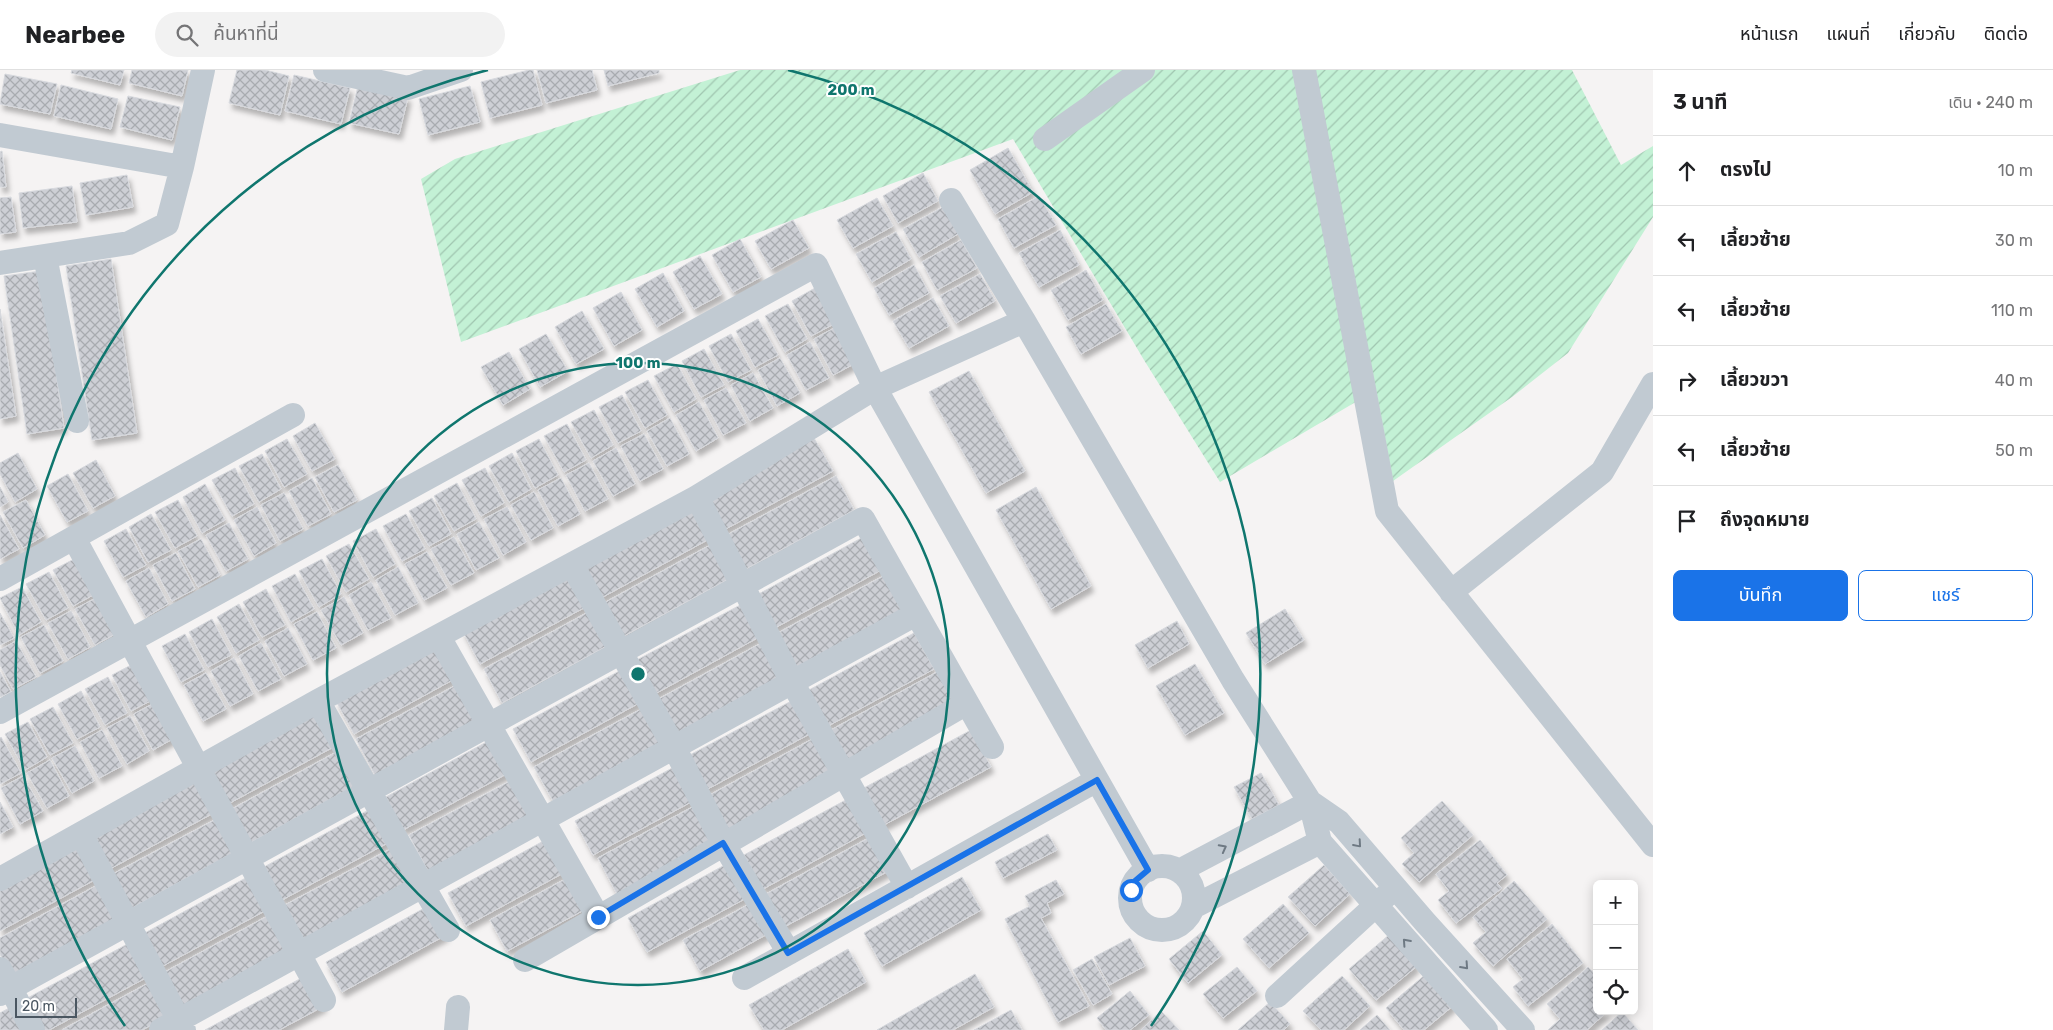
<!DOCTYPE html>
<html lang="th">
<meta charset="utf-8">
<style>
:root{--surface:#fff;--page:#f2f2f2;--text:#202124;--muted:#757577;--line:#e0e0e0;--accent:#1a73e8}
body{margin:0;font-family:Rubik,"Noto Sans Thai",sans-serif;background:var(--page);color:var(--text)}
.controls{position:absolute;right:15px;bottom:15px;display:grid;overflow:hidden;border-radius:8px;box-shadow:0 2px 12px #0003}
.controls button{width:45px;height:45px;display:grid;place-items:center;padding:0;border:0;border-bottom:1px solid var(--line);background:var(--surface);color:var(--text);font:25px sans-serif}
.scale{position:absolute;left:15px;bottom:12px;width:62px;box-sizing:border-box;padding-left:5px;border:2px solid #4a5661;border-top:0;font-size:14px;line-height:18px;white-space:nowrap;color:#4a5661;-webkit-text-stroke:4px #fff;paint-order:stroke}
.stop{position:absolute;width:15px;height:15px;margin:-11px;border:4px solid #1a73e8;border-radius:50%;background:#fff}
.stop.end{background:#1a73e8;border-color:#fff;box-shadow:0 1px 5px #0008}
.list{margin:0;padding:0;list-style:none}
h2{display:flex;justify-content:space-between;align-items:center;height:65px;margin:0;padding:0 20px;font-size:21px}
h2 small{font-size:16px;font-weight:400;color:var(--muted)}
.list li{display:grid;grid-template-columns:32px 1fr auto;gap:15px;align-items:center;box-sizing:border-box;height:70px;padding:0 20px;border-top:1px solid var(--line)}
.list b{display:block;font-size:19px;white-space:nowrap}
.list em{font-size:16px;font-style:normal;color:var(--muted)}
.actions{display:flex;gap:10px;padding:15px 20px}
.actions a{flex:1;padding:11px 0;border:1px solid var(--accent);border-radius:8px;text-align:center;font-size:18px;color:var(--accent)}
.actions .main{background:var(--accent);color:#fff}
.icon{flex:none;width:28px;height:28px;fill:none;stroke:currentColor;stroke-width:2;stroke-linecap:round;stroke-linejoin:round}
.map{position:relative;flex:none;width:1653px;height:960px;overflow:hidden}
header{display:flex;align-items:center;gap:30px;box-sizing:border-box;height:70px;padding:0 25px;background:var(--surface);border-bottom:1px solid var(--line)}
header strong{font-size:24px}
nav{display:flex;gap:28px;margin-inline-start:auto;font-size:18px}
.search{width:350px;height:45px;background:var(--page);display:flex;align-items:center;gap:12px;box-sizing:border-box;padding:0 18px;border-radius:28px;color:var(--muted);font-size:19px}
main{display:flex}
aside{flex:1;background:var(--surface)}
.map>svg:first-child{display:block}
.garden{fill:url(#garden-furrows)}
.building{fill:url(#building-cross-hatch);stroke:#d7d9de;filter:url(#shadow)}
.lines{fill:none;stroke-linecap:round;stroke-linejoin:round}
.minor{stroke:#c1cad2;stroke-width:24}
.oneway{stroke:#6e7983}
.route{stroke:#1a73e8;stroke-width:6}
.ring{fill:none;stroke:#0f766e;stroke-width:2.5}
.centre{fill:#0f766e;stroke:#fff;stroke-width:2.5}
.ring-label{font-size:15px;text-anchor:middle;font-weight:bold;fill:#0f766e;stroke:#fff;stroke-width:4;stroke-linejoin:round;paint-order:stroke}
</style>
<header>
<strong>Nearbee</strong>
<div class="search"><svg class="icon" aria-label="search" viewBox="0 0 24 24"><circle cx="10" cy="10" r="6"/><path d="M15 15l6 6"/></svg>ค้นหาที่นี่</div>
<nav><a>หน้าแรก</a><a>แผนที่</a><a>เกี่ยวกับ</a><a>ติดต่อ</a></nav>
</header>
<main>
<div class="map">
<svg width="1653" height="960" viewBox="0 0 1653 960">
<defs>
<pattern id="garden-furrows" width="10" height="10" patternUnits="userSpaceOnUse" patternTransform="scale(1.25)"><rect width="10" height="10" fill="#c3f1d5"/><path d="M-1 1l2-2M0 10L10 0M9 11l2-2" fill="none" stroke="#a0c6b0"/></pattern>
<pattern id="building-cross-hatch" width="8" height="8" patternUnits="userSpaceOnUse" patternTransform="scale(1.25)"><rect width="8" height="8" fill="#cdcfd5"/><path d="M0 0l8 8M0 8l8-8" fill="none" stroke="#a8abb0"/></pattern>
<filter id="shadow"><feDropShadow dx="3" dy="5.5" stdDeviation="2.5" flood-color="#0004"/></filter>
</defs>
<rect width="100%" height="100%" fill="#f5f3f3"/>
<path class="garden" d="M740,0H1572L1621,95L1653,76V147L1568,283L1512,327L1393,411L1376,320L1220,412L1144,290L1013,69L461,272L421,109L455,89Z"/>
<path class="building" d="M72,0H124L120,15L71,3Z
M132,0H188L182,26L129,13Z
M237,0H265L289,6L280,45L229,33Z
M529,0H533L542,35L490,48L481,12Z
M537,0H592L597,20L546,33Z
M604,0H659V3L608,16Z
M5,4L57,14L50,44L0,34Z
M294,5L350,18L341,54L285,41Z
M61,15L118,29L111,59L54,46Z
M358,16L408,27L399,64L349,53Z
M470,16L480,52L428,65L419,29Z
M128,26L180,37L172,70L120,57Z
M1008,78L1033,122L995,144L970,100Z
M2,81L6,117H0V82Z
M923,103L938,131L898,153L883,126Z
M127,105L133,137L86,145L80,113Z
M72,116L77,152L23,158L19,123Z
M1039,126L1056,155L1014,178L998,149Z
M11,127L16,162L0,164V128Z
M877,128L893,156L853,178L837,150Z
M943,137L958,164L919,187L903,159Z
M793,150L809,178L771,199L755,171Z
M1060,160L1079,195L1039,217L1019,183Z
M896,162L911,189L872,212L856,184Z
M740,169L761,207L733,222L712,185Z
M961,170L977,198L937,220L922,192Z
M700,186L722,224L694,239L673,202Z
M111,189L137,363L92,370L66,196Z
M914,195L929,223L889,245L874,218Z
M1086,200L1103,230L1068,250L1051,220Z
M41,201L64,358L27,364L4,206Z
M663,203L684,241L657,257L635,219Z
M980,204L995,231L956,253L940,226Z
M815,218L834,254L811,266L792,231Z
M621,222L642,260L614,276L593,238Z
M933,228L949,256L909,278L893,251Z
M788,234L807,269L785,282L765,246Z
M1106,234L1122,261L1081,284L1066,257Z
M0,239L16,346L0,349Z
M582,241L604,279L576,294L555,257Z
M758,249L778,285L755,297L736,261Z
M836,257L856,293L833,305L814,269Z
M546,264L568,301L540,317L519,279Z
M731,264L751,300L728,312L709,276Z
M810,272L829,308L806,320L787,285Z
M704,279L724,315L701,327L682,291Z
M509,282L530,319L503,335L481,297Z
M780,288L800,323L777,336L758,300Z
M677,294L696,329L674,342L654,306Z
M969,301L1025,401L986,423L929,322Z
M753,303L773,338L750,351L731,315Z
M648,310L667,345L645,358L625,322Z
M726,318L746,353L723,365L704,330Z
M622,325L641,361L618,373L599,337Z
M699,332L718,368L696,381L676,345Z
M594,340L613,375L591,388L571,352Z
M670,348L689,384L667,396L647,361Z
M315,353L335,389L312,401L293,366Z
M567,354L586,390L564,402L544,366Z
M644,364L663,399L640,411L621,376Z
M814,368L833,401L722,461L704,427Z
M287,369L307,404L284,417L265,381Z
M539,369L558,405L535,418L516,381Z
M616,378L635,414L613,426L593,391Z
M18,383L37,419L15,432L0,404V393Z
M512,383L531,419L509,432L489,396Z
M262,384L281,419L259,432L239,396Z
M96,390L115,426L93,438L73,403Z
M589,393L608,429L585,441L566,405Z
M338,395L357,430L334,442L315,407Z
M235,398L254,434L232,446L212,410Z
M485,398L504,433L481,446L462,410Z
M68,404L88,441L67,452L47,416Z
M836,406L854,440L744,500L725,466Z
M312,408L331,444L308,456L289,421Z
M561,408L580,444L558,456L538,420Z
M457,413L476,449L454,461L434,426Z
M205,414L225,450L202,463L183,427Z
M0,417L8,432L0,437Z
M1036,417L1091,516L1051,539L996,440Z
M534,422L553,458L531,470L511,435Z
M284,423L303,459L280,471L261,435Z
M432,428L451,464L429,476L409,441Z
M26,430L45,465L23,478L3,442Z
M178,430L197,466L175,478L155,442Z
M693,434L711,468L601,528L582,494Z
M257,437L276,473L254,486L234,450Z
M507,437L526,472L503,485L484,449Z
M151,444L171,480L148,492L129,457Z
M406,444L425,479L402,491L383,456Z
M0,445L19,479L0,489Z
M479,452L499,488L476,500L457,464Z
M229,453L248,489L226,501L206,465Z
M126,459L146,495L123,507L104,471Z
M376,459L395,494L373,507L353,471Z
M865,466L883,499L773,559L755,526Z
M454,467L474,503L451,515L431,479Z
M201,469L220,505L198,517L178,481Z
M714,473L732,507L622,567L604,533Z
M349,474L369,509L346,522L326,486Z
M427,482L447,518L424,530L405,494Z
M176,483L195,519L172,531L153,495Z
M76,488L95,524L73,536L53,500Z
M322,489L341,524L319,537L299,501Z
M398,497L418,533L395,545L376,510Z
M149,498L168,534L146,547L126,511Z
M572,500L591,534L480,594L462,560Z
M49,502L68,538L46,550L26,514Z
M295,504L314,539L291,552L272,516Z
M887,504L905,538L795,598L776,564Z
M371,512L391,548L368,560L349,525Z
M22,517L41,552L19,565L0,528Z
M266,519L285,555L262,567L243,532Z
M98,527L117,563L95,575L75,539Z
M344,527L363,563L341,575L321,540Z
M744,533L761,566L651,626L633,592Z
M239,534L259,570L236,583L217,547Z
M594,539L612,573L502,633L484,599Z
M1285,539L1304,570L1265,594L1246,563Z
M71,541L90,577L68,589L48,553Z
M317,542L336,578L313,590L294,554Z
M0,543L14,568L0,575Z
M212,549L231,585L208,597L189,562Z
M1177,551L1189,574L1148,598L1135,575Z
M44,555L63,591L40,603L21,567Z
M288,558L307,594L284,606L265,571Z
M914,563L934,599L828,656L809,620Z
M185,564L204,600L181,612L162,576Z
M16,571L36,607L13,619L0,595V580Z
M765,571L783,605L673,665L655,631Z
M261,573L281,609L258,621L239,586Z
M440,574L458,607L354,664L336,631Z
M234,588L253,624L230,636L211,601Z
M135,593L154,629L131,641L112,605Z
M1195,594L1224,643L1185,665L1156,616Z
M623,599L641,632L531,692L513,659Z
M0,602L11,622L0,627Z
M937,602L957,639L851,697L831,660Z
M206,603L226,639L203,651L184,615Z
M108,607L127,643L105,655L85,619Z
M462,612L481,647L375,705L356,669Z
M81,621L100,657L77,669L58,634Z
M797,628L815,661L704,721L686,687Z
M156,632L176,667L153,680L134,644Z
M53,637L73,673L50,685L30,649Z
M645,637L663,671L553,731L534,697Z
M320,641L339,674L228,734L210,700Z
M130,646L149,681L127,694L107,658Z
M28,652L47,687L25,700L5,664Z
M102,660L122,696L99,708L80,672Z
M971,660L991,697L882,756L862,719Z
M818,666L836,700L726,760L708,726Z
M1,667L21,703L0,714V668Z
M492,669L510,702L403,760L386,727Z
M75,676L94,711L72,723L52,688Z
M342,679L360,713L250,773L232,739Z
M50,690L69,726L47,738L27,703Z
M674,697L693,731L593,785L575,751Z
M1261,703L1279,735L1252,749L1234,717Z
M23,706L43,741L20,754L1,718Z
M200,707L219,740L108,800L90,767Z
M514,709L533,744L428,801L409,765Z
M855,725L873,759L763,819L744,785Z
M1442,731L1473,765L1419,812L1402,794L1414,783L1401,768Z
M0,732L13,757L0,764Z
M698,734L718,770L617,824L598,788Z
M374,737L393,770L282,830L264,797Z
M222,746L240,779L130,839L111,805Z
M876,764L894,798L784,857L766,824Z
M1048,764L1057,780L1003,808L995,792Z
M549,768L567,801L466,856L448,823Z
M1480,770L1507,805L1497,813L1502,818L1456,853L1438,830L1449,821L1436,804Z
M82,773L100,807L0,861V817Z
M396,776L414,809L304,869L285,835Z
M732,791L750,826L647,882L628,848Z
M1324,795L1350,824L1315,856L1288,827Z
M253,804L272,837L161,897L143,864Z
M569,807L586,839L507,881L490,850Z
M962,807L981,840L882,896L864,863Z
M1056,810L1064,824L1047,833L1051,843L1041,848L1089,936L1058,952L1005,849L1030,836L1025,826Z
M1514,811L1547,849L1493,896L1473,873L1486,862L1473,847Z
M103,812L122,845L11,905L0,884V868Z
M755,831L771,862L700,901L683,870Z
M1283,834L1309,863L1269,898L1243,869Z
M430,835L446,865L342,922L326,892Z
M275,842L293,876L183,936L165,902Z
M1552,854L1583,893L1528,936L1513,917L1523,909L1507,889Z
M1203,861L1222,885L1188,913L1169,889Z
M1390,864L1417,896L1376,930L1349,899Z
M1130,868L1145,896L1109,915L1094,887Z
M133,871L151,905L49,960H38L22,931Z
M848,879L866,912L782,960H764L749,935Z
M1092,889L1112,924L1093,935L1073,900Z
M1237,897L1257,921L1223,948L1203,924Z
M1588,897L1597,907V941H1608L1587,960H1548L1560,949L1547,934Z
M1427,903L1454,935L1424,960H1404L1386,938Z
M975,904L994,937L953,960H877Z
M307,905L324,936L279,960H205Z
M1342,906L1370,936L1344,960H1321L1303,941Z
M154,910L172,944L142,960H62Z
M1130,921L1149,945L1130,960H1106L1097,948Z
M1270,932L1290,954L1284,960H1238Z
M11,937L23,960H0V943Z
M1011,940L1022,960H974Z
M1161,941L1179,960H1141Z
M1622,942L1638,960H1602Z
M1377,945L1390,960H1360Z"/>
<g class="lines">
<path class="minor" d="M325,0L408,18L461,0
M1304,0L1387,441L1653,775
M0,65L182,97
M1045,69L1143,0
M951,130L1024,251L1233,610L1310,732L1320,772L1486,960
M45,186L77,351
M0,193L129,173L167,154L182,97L203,0
M697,427L792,612L907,817
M74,468L324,930
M572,495L674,677L723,773L789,883
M0,509L293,345
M1451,522L1602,402L1653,314
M439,567L598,847
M318,631L448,860
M0,642L816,195L875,318L1148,800
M81,764L184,960
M1130 828a32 32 0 1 1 64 0a32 32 0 1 1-64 0Z
M1179,801L1310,732L1339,752L1425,852L1523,960
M0,809L318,631L697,427L875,318L1024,251
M1193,837L1320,772
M525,890L967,633
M0,899L33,960
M744,908L1097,710
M0,924L863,449L992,677
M1277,926L1387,825
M161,960L916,544
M456,960L458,937"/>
</g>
<defs><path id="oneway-chevron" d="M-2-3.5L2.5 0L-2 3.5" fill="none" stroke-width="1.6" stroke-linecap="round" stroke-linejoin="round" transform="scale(1.25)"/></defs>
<g class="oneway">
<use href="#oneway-chevron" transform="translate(1358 774) rotate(49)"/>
<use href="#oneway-chevron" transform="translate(1223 778) rotate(-28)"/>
<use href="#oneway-chevron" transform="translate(1406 872) rotate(-132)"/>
<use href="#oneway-chevron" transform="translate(1465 896) rotate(48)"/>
</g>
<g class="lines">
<path class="route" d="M598,847L723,773L788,883L1097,710L1148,800L1135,811L1131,820"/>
</g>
<g class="ring">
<circle cx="638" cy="604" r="311"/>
<path d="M125 956A622 622 0 0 1 488 0M788 0A622 622 0 0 1 1151 956"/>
</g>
<circle cx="638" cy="604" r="8" class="centre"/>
<g class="ring-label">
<text x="851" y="25">200 m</text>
<text x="638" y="298">100 m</text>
</g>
</svg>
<div class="controls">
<button>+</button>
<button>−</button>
<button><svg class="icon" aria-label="locate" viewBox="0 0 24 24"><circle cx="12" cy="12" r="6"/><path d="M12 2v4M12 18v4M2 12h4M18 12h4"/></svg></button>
</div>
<div class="scale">20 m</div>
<div class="stop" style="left:1131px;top:820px"></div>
<div class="stop end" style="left:598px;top:847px"></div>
</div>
<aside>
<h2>3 นาที<small>เดิน · 240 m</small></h2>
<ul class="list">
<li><svg class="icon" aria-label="ahead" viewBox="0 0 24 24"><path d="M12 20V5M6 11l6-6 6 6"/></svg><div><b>ตรงไป</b></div><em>10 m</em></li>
<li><svg class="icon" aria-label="left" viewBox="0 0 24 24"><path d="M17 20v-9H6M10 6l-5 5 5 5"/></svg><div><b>เลี้ยวซ้าย</b></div><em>30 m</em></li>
<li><svg class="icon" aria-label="left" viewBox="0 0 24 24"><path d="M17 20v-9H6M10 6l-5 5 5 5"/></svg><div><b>เลี้ยวซ้าย</b></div><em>110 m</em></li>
<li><svg class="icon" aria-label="right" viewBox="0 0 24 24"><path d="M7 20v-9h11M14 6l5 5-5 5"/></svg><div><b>เลี้ยวขวา</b></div><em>40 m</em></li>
<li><svg class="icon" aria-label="left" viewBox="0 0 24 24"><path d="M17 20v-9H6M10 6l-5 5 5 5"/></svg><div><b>เลี้ยวซ้าย</b></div><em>50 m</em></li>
<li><svg class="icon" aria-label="arrive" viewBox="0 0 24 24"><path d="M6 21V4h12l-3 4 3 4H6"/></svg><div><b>ถึงจุดหมาย</b></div></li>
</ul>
<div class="actions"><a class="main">บันทึก</a><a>แชร์</a></div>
</aside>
</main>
